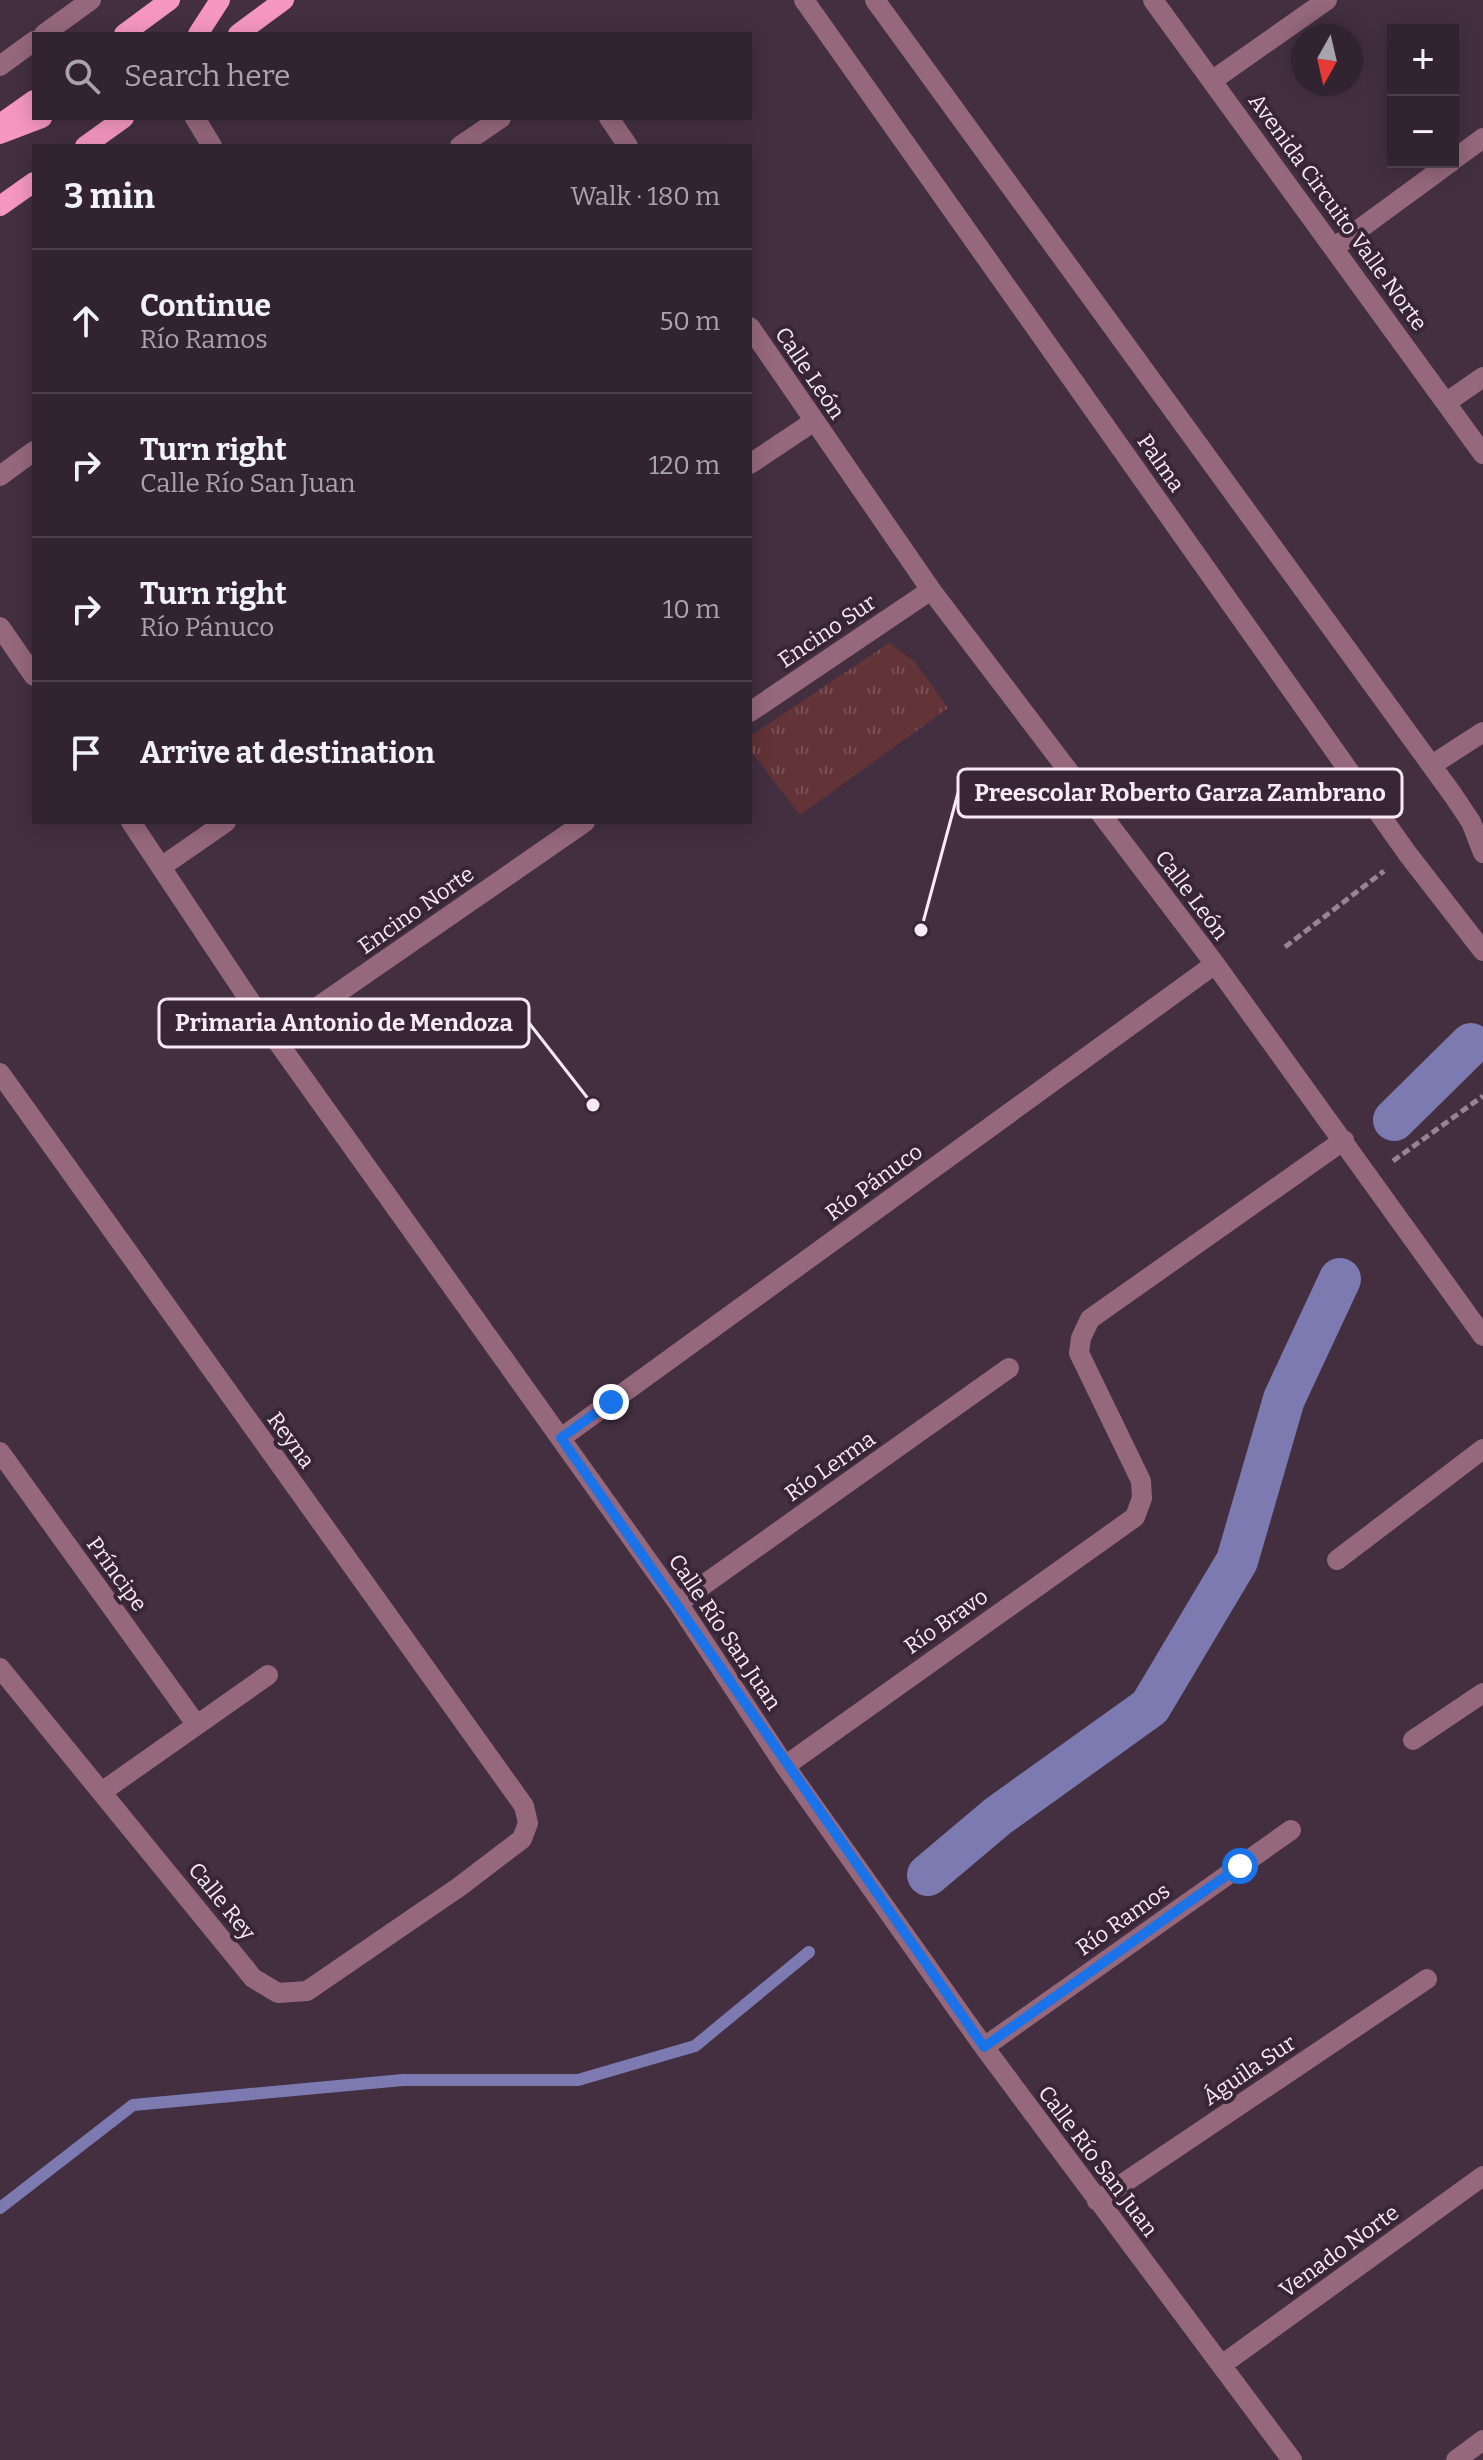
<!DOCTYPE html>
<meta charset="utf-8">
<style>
:root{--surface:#322330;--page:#3d2f3c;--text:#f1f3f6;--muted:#a8a4ab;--line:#4d404c}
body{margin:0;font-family:Bitter,serif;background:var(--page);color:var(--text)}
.controls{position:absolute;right:24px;top:24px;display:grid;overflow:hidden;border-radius:0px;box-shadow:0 4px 20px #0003}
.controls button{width:72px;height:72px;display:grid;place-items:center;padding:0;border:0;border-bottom:2px solid var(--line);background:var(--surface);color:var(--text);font:40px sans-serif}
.compass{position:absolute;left:1291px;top:24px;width:72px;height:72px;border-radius:50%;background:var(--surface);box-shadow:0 4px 20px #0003;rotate:188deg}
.stop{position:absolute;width:24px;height:24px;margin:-18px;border:6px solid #1a73e8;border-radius:50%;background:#fff}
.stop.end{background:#1a73e8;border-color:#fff;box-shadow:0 2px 8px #0008}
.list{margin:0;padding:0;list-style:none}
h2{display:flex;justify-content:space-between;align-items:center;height:104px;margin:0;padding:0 32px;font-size:34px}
h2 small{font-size:26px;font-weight:400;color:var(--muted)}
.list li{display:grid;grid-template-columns:52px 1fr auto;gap:24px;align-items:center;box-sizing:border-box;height:144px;padding:0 32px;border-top:2px solid var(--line)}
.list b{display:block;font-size:30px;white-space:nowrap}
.list p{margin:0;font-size:26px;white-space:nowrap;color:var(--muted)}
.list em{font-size:26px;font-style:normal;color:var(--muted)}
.icon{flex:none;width:44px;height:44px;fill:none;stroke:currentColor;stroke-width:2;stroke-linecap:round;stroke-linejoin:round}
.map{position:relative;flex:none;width:1483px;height:2460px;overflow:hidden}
.search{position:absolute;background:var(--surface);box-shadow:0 4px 20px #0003;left:32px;top:32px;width:720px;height:88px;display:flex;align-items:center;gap:20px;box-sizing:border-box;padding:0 28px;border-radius:0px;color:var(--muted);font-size:30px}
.panel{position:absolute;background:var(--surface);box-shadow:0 4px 20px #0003;left:32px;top:144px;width:720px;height:680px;border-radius:0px}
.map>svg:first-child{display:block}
.grass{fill:url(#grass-tufts)}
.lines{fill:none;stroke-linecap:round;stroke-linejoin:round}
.stream{stroke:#7d7ab1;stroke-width:12}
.canal{stroke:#7d7ab1;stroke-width:42}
.path{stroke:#958493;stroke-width:5;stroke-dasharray:8 4;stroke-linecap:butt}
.minor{stroke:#96687c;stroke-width:20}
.major{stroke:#f597c0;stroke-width:20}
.route{stroke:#1a73e8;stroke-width:10}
.labels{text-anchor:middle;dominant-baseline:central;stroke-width:8;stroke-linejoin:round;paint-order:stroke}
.street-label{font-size:22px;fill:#f8ebf6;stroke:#382536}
.leader{fill:none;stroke:#f8ebf6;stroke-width:3}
.callout-dot{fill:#f8ebf6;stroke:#382536;stroke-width:3}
.callout{fill:#382536;stroke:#f8ebf6;stroke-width:3}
.callout-label{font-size:24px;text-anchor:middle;font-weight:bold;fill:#f8ebf6}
</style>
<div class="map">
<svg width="1483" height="2460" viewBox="0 0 1483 2460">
<defs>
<pattern id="grass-tufts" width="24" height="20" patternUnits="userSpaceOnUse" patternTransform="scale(2)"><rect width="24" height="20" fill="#623337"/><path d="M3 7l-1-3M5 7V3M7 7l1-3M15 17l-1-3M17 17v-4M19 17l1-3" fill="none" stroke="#795155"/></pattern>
</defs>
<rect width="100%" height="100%" fill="#432f40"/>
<path class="grass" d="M889,643L915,662L948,708L800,815L750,750V736Z"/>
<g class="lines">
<path class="stream" d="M0,2208L133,2105L403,2080H578L695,2046L809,1952"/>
<path class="canal" d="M1394,1120L1471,1044
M928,1875L998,1816L1150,1707L1237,1561L1284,1399L1340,1279"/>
<path class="path" d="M1285,947L1384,871
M1393,1161L1483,1096"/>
<path class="minor" d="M804,0L1407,853L1483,951
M875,0L1453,795L1471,822L1483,853
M1153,0L1483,454
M44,34L91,0
M0,66L34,41
M1213,80L1327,0
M195,118L212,146
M609,118L628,146
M460,146L501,118
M1453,160L1483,138
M1335,247L1451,162
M750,327L931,590L1215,964L1483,1336
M1447,402L1483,377
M750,464L813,422
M0,476L34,451
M0,627L34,676
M750,712L931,590
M1432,765L1483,732
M131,822L274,1037L678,1603L785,1766L984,2047L1292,2460
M161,867L226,822
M274,1037L585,822
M0,1073L524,1806L528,1823L522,1839L459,1887L307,1991L278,1993L253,1978L0,1668
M561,1438L1215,964
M0,1452L196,1724
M1337,1560L1483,1449
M678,1603L1009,1368
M1413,1740L1483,1693
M785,1766L1135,1517L1142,1498L1141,1481L1079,1353L1081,1338L1090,1319L1344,1140
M103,1791L268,1675
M984,2047L1291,1830
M1097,2201L1427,1979
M1223,2364L1483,2176
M1456,2460L1483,2440"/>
<path class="major" d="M124,34L170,0
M198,34L220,0
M238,34L284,0
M0,124L34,100
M0,134L42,118
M85,146L124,118
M0,206L34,182"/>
</g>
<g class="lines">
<path class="route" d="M611,1402L561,1438L984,2047L1240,1866"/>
</g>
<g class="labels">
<g class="street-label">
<text transform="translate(1338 212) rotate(54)">Avenida Circuito Valle Norte</text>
<text transform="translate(810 373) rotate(56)">Calle León</text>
<text transform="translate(1161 463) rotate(55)">Palma</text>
<text transform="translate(827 631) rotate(-34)">Encino Sur</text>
<text transform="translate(1192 895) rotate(53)">Calle León</text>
<text transform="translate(416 910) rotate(-35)">Encino Norte</text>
<text transform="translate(874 1182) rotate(-36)">Río Pánuco</text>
<text transform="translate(291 1440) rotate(54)">Reyna</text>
<text transform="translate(830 1466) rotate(-35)">Río Lerma</text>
<text transform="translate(117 1574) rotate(54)">Príncipe</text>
<text transform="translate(946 1621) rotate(-35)">Río Bravo</text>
<text transform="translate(725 1632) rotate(56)">Calle Río San Juan</text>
<text transform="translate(222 1901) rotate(51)">Calle Rey</text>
<text transform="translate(1123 1919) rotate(-35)">Río Ramos</text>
<text transform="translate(1249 2070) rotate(-34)">Águila Sur</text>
<text transform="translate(1098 2161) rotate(53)">Calle Río San Juan</text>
<text transform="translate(1339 2251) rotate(-36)">Venado Norte</text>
</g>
</g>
<path class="leader" d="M921 930L958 793M593 1105L529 1023"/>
<g class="callout-dot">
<circle cx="921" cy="930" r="8"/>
<circle cx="593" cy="1105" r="8"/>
</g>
<g class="callout">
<rect x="958" y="769" width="444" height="48" rx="8"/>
<rect x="159" y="999" width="370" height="48" rx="8"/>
</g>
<g class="callout-label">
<text x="1180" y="801">Preescolar Roberto Garza Zambrano</text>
<text x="344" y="1031">Primaria Antonio de Mendoza</text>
</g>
</svg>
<div class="controls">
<button>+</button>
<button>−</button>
</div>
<svg class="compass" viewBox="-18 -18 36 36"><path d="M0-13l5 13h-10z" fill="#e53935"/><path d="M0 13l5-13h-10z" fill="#a8a4ab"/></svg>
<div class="stop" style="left:1240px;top:1866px"></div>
<div class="stop end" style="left:611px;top:1402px"></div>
<div class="search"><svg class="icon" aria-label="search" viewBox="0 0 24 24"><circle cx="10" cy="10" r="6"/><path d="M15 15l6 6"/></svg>Search here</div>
<section class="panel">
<h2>3 min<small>Walk · 180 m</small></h2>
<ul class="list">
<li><svg class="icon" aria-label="ahead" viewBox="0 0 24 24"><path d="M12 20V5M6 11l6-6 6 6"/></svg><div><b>Continue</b><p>Río Ramos</p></div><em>50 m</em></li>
<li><svg class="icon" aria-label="right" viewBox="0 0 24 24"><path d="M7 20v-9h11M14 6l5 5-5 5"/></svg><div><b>Turn right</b><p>Calle Río San Juan</p></div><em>120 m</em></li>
<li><svg class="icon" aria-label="right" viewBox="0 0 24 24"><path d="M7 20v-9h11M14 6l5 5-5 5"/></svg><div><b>Turn right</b><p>Río Pánuco</p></div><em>10 m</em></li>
<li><svg class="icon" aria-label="arrive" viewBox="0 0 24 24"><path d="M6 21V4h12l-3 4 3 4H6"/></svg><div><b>Arrive at destination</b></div></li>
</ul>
</section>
</div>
